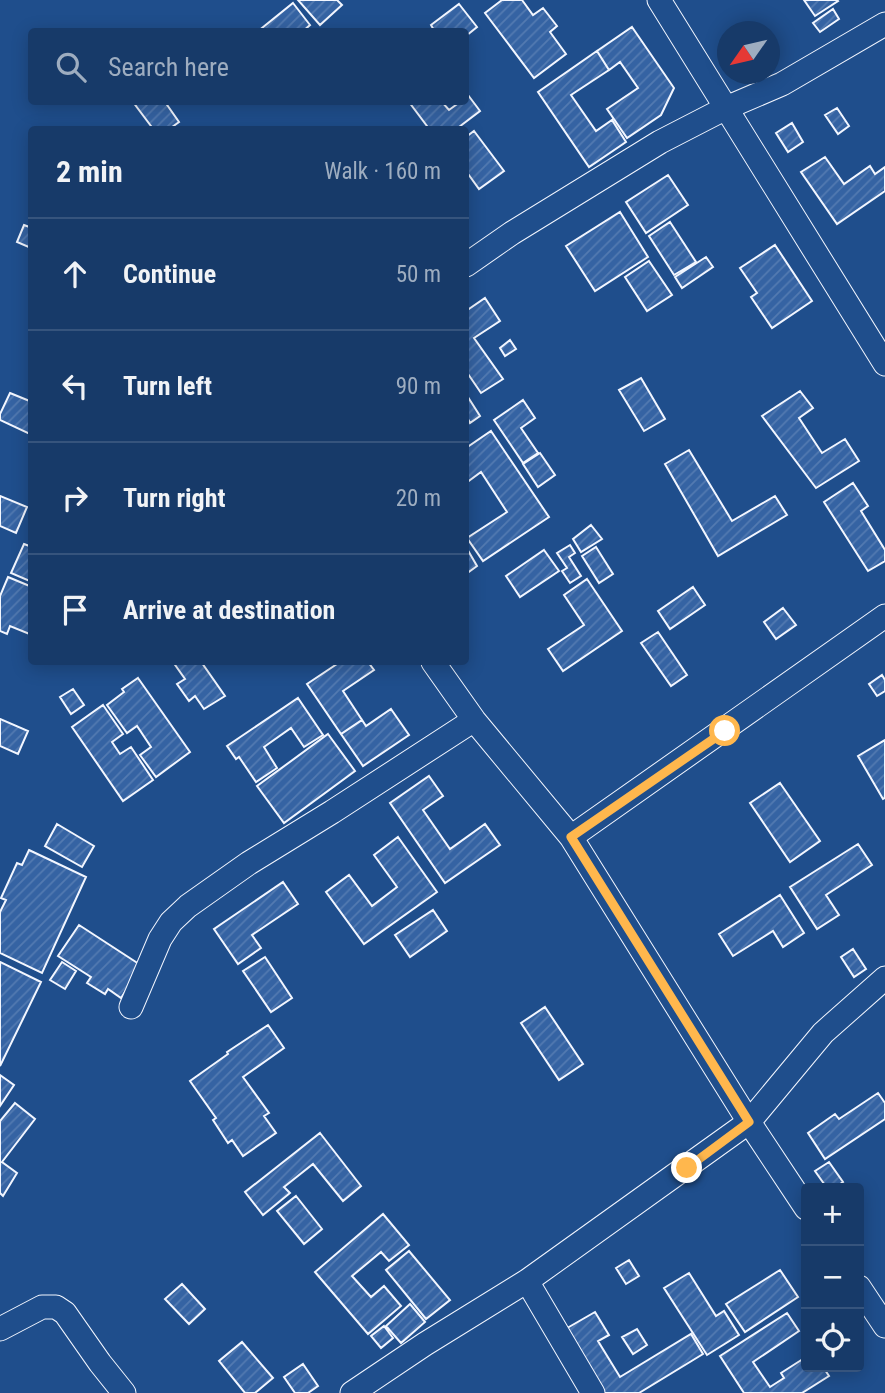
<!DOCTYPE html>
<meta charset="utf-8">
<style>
:root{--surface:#173a69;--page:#20416f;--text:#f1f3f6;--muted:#9eadc0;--line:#36547d}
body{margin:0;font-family:"Roboto Condensed",sans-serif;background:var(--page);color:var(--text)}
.controls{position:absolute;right:21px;bottom:21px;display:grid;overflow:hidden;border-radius:7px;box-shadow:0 4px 18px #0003}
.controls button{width:63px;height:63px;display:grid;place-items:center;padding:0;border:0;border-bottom:2px solid var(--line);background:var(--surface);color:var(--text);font:35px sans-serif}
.compass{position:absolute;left:717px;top:21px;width:63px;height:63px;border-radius:50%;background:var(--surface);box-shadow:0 4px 18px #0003;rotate:236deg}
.stop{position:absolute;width:21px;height:21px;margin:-16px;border:5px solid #ffb74d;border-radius:50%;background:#fff}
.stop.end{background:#ffb74d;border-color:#fff;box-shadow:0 2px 7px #0008}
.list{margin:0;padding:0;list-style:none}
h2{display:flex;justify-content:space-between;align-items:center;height:91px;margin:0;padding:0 28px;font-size:30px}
h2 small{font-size:23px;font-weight:400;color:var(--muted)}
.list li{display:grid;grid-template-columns:46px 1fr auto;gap:21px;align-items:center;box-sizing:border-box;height:112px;padding:0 28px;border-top:2px solid var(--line)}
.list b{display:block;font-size:26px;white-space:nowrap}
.list em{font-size:23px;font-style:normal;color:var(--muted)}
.icon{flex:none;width:38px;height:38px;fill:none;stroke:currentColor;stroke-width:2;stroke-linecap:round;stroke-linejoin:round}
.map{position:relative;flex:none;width:885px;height:1393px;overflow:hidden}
.search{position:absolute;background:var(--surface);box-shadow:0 4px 18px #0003;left:28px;top:28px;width:441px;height:77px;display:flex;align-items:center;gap:18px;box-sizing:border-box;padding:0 24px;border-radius:7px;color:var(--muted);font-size:26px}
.panel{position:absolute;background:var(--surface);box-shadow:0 4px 18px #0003;left:28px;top:126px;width:441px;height:539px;border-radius:7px}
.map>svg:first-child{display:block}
.building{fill:url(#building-hatch);stroke:#f2f6ff;stroke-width:2}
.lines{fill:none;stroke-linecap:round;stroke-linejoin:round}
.street-casing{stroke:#f2f6ff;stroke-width:25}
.street{stroke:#1f4e8c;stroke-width:23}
.route{stroke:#ffb74d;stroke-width:9}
</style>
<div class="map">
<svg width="885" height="1393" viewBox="0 0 885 1393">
<defs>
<pattern id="building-hatch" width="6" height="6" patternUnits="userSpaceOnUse" patternTransform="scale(1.75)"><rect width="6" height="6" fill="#3563a3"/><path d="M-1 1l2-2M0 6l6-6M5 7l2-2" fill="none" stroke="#537ab1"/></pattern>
</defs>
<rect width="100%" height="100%" fill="#1f4e8c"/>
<path class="building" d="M298,0H337L342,5L320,25Z
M502,0H522L533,15L543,8L557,26L550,32L566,54L534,78L485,13Z
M804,0H837L838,1L815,16Z
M293,3L310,25L302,32H257Z
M459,4L477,27L466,36V32H435L431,25Z
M833,9L839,19L820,32L813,23Z
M632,27L674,88L661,115L627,138L607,109L638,88L620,62L609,70L597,51Z
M597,51L609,70L571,95L596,131L612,120L626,142L589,167L538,92Z
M468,95L480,111L455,130H430L409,102H442L449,110L460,102H466Z
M133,102H165L179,122L168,130H154Z
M837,108L849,126L838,134L825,115Z
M792,123L803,142L788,152L776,133Z
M474,131L504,171L479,189L466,171V137Z
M825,157L844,184L870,166L875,174L885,167V191L837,224L801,172Z
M668,175L688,205L646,233L626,202Z
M620,212L648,257L595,291L566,246Z
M670,222L696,262L674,275L649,236Z
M24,225L32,228L31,248L17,242Z
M775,245L812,301L772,328L751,297L757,293L740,268Z
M706,257L713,267L682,288L675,277Z
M649,261L672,295L647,311L625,277Z
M485,298L500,321L474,338L503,379L481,393L466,371V311Z
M510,340L516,349L505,356L500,348Z
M641,378L665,419L644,431L619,390Z
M800,391L813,408L799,418L822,453L845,439L859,461L816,488L762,416Z
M10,393L32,402V435L0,420V414Z
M466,394L480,416L470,423L466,415Z
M523,400L535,418L521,428L538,453L523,463L494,420Z
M491,431L549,517L483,561L467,538L507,512L481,472L466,483V448Z
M689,450L732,521L775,496L787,515L718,556L665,464Z
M540,453L555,475L538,487L523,464Z
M853,483L868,506L861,511L885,550V561L868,571L824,502Z
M0,496L27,507L16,533L0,526Z
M591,525L602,539L581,552L573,539Z
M24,544L32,547V582L11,573Z
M570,545L575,553L569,557L581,576L570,583L562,571L567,568L557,553Z
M466,547L477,566L466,574Z
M596,547L613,574L599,583L582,556Z
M544,550L559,571L520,597L506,576Z
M8,577L32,587V635L10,626L7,634L0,631V596Z
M587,579L622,631L563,671L548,649L584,625L564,595Z
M693,587L705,605L670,629L658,611Z
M783,608L796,625L776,639L764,622Z
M658,632L687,675L671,686L641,643Z
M173,662H205L202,663L225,696L204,709L195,696L189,701L177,684L185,679Z
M340,662H368L374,670L343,691L362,720L341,734L307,684Z
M882,675L885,680V691L877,696L869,684Z
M138,678L190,752L156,777L140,755L151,747L137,726L127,733L107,705L124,692L122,689Z
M73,689L84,705L71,714L60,697Z
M298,698L323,735L304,747L291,728L264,747L277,768L256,782L239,757L236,759L227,746Z
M103,705L123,734L112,742L120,754L131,747L153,780L123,801L72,727Z
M391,709L409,735L363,766L341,734L362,720L366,726Z
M0,719L28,731L18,754L0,746Z
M328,734L355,771L284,823L257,786Z
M885,740V798L883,799L858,756Z
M429,776L443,796L423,810L450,849L485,824L500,845L445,883L390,803Z
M780,783L820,841L790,862L750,803Z
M57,824L94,846L82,867L45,846Z
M398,837L437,892L364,944L326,892L349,875L372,906L397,887L374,855Z
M858,844L872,865L826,895L839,915L817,929L790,887Z
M29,850L86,877L42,973L0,953V912L6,900L1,898L17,863L22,865Z
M283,882L298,904L252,935L261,948L238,964L214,929Z
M780,895L804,933L783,947L773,931L733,956L719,934Z
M433,910L447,931L410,957L395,935Z
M79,925L142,966L121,998L108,989L105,994L87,983L91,977L58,956Z
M853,949L866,969L854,977L841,957Z
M265,957L292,998L271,1012L243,971Z
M0,962L41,982L0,1066Z
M62,962L76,971L65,989L50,980Z
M545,1007L583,1064L559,1080L521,1023Z
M268,1025L284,1048L243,1077L269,1113L264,1116L276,1133L243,1156L232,1140L228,1143L213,1120L216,1118L190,1081L228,1054L227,1052Z
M0,1075L14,1085L0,1106Z
M878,1093L885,1103V1119L825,1159L808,1133L835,1114L839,1119Z
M15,1103L35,1119L2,1162L17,1173L3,1196L0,1193V1121Z
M320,1133L361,1186L343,1201L313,1164L284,1187L290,1193L263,1215L245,1192Z
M829,1162L843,1182L834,1188H827L815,1171Z
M296,1196L322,1229L304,1244L277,1211Z
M383,1214L409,1245L389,1261L381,1252L352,1276L371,1297L384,1286L401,1306L368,1334L315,1272Z
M409,1251L450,1300L426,1319L386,1270Z
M629,1260L639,1276L626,1284L616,1268Z
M780,1270L798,1297L745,1332L726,1304Z
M689,1273L716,1316L724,1311L739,1335L707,1355L664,1288Z
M182,1284L205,1309L189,1324L165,1299Z
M410,1304L425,1322L401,1343L386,1326Z
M595,1312L609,1335L598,1341L620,1377L691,1334L703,1354L639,1393H600L562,1331Z
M787,1313L799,1331L753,1362L770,1387L784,1378L781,1373L806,1357V1367H823L829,1376L802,1393H744L720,1356Z
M384,1326L393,1338L381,1348L371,1336Z
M637,1329L647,1345L633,1354L622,1337Z
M242,1342L273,1378L255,1393H245L219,1361Z
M303,1364L318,1386L308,1393H295L284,1377Z"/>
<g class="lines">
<g class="street-casing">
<path id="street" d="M659,0L885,364
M466,265L512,233L660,142L726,108L782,84L885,24
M433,662L474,720L571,837L749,1122L806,1208
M571,837L885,616
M131,1007L160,939L171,922L188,906L249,863L332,812L474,720
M527,1281L593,1393
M859,1287L885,1326
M0,1329L42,1307H56L65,1313L100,1363L124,1393
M352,1393L425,1344L527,1281L749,1122L823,1033L885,978"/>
</g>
<use href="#street" class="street"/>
</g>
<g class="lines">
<path class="route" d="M687,1168L749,1122L571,837L725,731"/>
</g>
</svg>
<div class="controls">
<button>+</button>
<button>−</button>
<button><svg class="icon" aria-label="locate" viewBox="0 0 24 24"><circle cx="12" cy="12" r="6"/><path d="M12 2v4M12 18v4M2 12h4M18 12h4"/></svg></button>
</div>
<svg class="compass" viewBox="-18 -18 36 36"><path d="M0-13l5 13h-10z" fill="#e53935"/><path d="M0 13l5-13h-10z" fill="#9eadc0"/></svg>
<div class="stop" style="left:725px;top:731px"></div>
<div class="stop end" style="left:687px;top:1168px"></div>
<div class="search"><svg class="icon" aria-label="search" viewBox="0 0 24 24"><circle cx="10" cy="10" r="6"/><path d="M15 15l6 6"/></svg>Search here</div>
<section class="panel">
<h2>2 min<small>Walk · 160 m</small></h2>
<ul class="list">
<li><svg class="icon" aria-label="ahead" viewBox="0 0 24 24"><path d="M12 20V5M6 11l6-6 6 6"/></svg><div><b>Continue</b></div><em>50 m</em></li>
<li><svg class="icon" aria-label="left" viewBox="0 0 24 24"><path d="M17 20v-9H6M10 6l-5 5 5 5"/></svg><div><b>Turn left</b></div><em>90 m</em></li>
<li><svg class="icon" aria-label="right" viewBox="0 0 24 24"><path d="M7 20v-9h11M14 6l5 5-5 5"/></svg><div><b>Turn right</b></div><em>20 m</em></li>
<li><svg class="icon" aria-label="arrive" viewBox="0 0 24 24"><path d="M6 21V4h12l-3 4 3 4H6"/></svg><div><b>Arrive at destination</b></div></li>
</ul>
</section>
</div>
